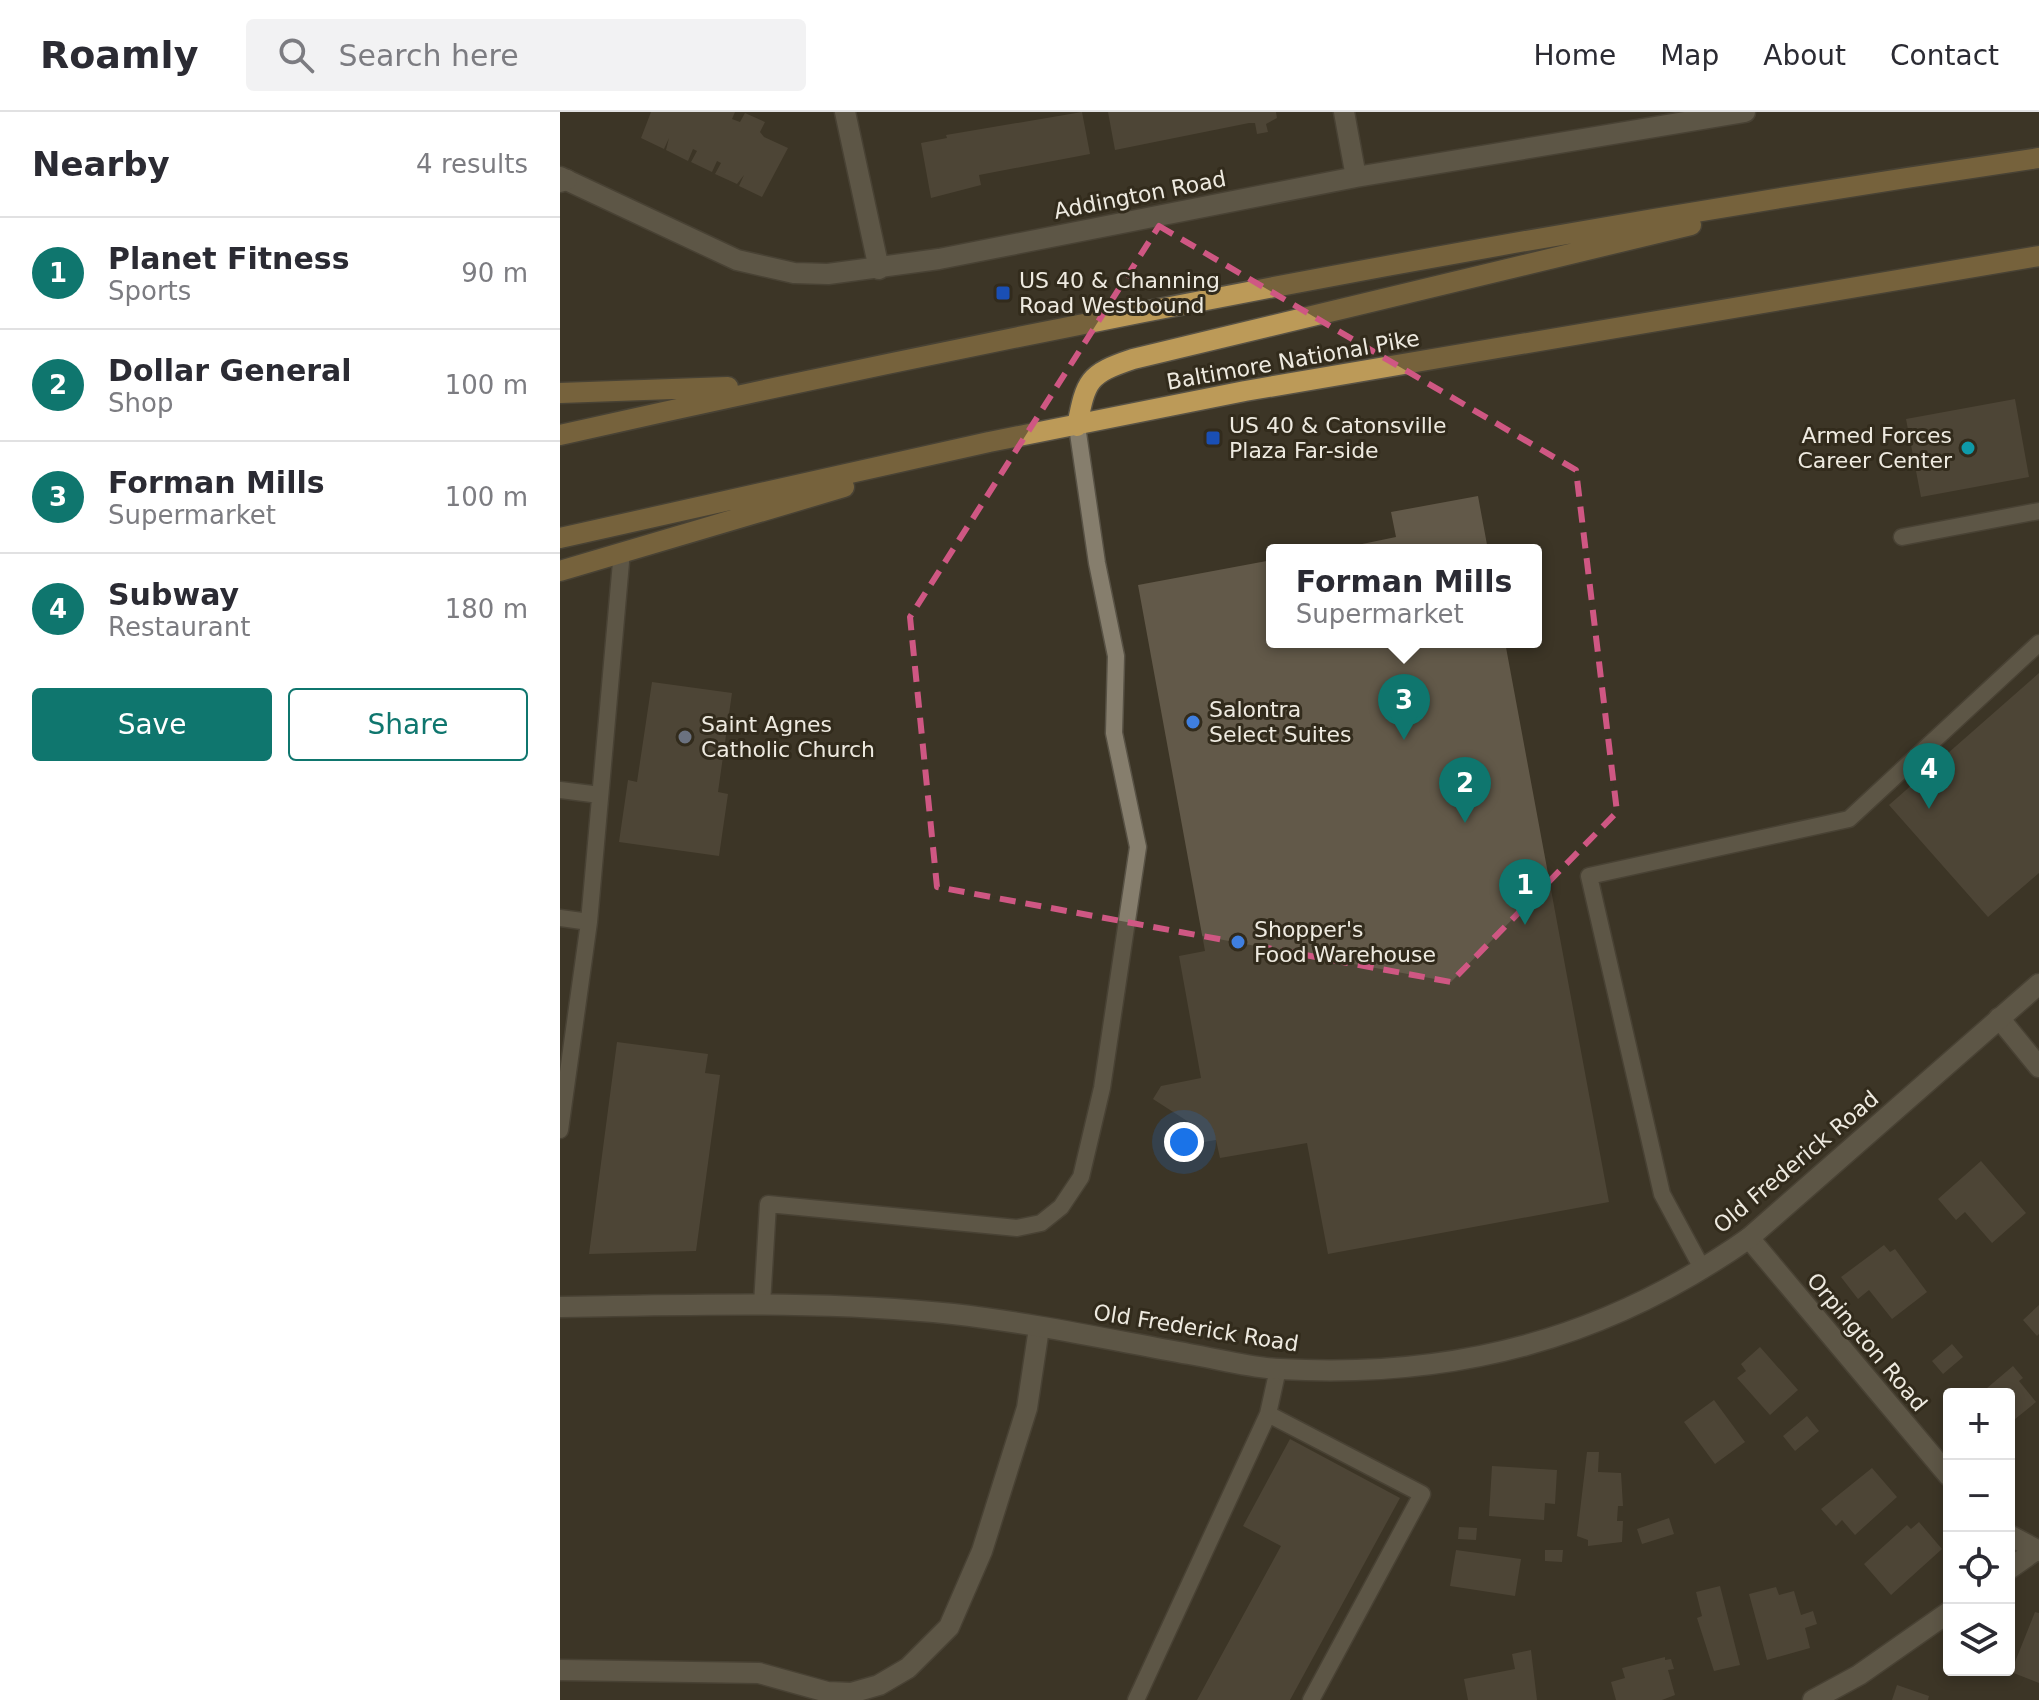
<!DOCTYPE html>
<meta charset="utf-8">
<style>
:root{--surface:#fff;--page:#f2f2f3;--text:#2b2b33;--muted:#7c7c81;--line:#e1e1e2;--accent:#0f766e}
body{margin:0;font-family:"DejaVu Sans",sans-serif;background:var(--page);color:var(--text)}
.controls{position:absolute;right:24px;bottom:24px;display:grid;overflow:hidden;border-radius:8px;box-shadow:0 4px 12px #0003}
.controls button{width:72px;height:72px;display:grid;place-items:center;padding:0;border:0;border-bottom:2px solid var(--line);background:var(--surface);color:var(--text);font:40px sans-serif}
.you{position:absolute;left:624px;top:1030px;width:28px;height:28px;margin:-20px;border:6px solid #fff;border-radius:50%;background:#1a73e8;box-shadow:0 0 0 12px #1a73e833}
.badge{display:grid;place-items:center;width:52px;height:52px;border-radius:50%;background:var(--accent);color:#fff;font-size:26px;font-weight:700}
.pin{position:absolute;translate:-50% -66px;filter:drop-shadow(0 2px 4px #0008)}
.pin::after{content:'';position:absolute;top:42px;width:28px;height:24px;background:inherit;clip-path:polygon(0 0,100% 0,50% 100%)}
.popup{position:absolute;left:706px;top:432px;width:276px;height:104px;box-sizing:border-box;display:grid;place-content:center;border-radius:8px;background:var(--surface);filter:drop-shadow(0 2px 6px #0005);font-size:26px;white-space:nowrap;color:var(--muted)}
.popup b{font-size:30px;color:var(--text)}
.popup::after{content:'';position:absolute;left:50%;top:100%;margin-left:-16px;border:16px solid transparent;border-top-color:var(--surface)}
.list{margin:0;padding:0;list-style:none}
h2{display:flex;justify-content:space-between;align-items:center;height:104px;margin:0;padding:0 32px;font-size:34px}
h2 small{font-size:26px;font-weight:400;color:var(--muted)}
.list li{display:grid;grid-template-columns:52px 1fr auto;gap:24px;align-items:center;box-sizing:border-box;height:112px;padding:0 32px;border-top:2px solid var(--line)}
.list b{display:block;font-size:30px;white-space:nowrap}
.list p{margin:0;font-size:26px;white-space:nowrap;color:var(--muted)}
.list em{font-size:26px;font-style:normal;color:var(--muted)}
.actions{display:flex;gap:16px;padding:24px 32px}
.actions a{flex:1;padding:18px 0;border:2px solid var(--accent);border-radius:8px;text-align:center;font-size:28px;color:var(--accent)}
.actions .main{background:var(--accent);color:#fff}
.icon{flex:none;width:44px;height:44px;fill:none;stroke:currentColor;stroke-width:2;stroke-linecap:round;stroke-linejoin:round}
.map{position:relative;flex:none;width:1479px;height:1588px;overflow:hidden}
header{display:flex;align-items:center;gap:48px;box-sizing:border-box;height:112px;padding:0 40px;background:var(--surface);border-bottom:2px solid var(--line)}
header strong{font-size:38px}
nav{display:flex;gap:44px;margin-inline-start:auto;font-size:28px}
.search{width:560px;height:72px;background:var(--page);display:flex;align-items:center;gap:20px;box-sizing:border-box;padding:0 28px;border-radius:8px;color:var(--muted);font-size:30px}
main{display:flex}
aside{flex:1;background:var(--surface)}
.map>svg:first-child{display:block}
.building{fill:#625949}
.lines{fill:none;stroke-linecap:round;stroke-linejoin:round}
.service-casing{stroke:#585245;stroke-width:19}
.minor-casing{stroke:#585245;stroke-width:23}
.tertiary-casing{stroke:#585245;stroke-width:23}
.primary-casing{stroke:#585245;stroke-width:23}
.service{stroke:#867e6d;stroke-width:16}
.minor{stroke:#867e6d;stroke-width:20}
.tertiary{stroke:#867e6d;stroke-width:20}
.primary{stroke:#bc9a58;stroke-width:20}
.marked{fill:none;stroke:#cf5783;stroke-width:6;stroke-dasharray:16 10;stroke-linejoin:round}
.transit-dot{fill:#1a4fb4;stroke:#322b1c;stroke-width:3}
.culture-dot{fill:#0f9aa8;stroke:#322b1c;stroke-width:3}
.shop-dot{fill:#3f7fe0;stroke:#322b1c;stroke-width:3}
.worship-dot{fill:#6b7280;stroke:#322b1c;stroke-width:3}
.labels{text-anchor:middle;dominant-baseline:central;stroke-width:6;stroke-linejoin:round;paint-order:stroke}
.street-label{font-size:22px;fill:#eeeae0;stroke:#322b1c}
.poi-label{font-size:22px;fill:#eeeae0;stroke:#322b1c;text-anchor:start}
</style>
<header>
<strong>Roamly</strong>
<div class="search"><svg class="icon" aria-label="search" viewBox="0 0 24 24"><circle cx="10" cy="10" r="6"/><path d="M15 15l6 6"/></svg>Search here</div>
<nav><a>Home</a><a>Map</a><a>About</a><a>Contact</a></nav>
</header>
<main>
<aside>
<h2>Nearby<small>4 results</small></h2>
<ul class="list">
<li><span class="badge">1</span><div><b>Planet Fitness</b><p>Sports</p></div><em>90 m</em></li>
<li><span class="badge">2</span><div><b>Dollar General</b><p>Shop</p></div><em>100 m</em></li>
<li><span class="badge">3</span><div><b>Forman Mills</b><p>Supermarket</p></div><em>100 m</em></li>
<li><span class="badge">4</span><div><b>Subway</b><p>Restaurant</p></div><em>180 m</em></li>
</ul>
<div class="actions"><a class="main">Save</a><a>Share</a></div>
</aside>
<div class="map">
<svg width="1479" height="1588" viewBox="0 0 1479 1588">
<rect width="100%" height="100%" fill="#3c3526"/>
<path class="building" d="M91,0H175L172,7L180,10L185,1L205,10L200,20L204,25L228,36L202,85L179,74L184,63L177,72L155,62L161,51L157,49L152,60L131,50L137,39L133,37L128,49L106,38L109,26L104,37L81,26Z
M522,0L530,42L419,63L421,73L371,86L361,31L387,26L386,23Z
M548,0H716L717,6L706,12L708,20L697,22L695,11H689L555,38Z
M1455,287L1469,365L1361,385L1346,307Z
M918,384L928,438H773L836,425L831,400Z
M712,448V530H945L1049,1090L768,1142L747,1031L660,1046L656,1028L644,1030L635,1044L624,1038L638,1016L593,987L601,974L641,966L619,844L645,839L578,473Z
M1479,561V761L1428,805L1329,693Z
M92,570L172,581L158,680L168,682L159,744L59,730L68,668L77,670Z
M57,930L148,942L145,961L160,963L136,1139L29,1142Z
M1421,1049L1466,1101L1432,1131L1405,1100L1396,1108L1378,1087Z
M1324,1133L1330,1140L1335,1137L1367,1180L1332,1207L1309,1178L1298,1187L1281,1165Z
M1479,1193V1222L1477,1224L1463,1208Z
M1392,1232L1403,1245L1383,1262L1372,1249Z
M1200,1235L1238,1278L1210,1303L1177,1266L1186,1259L1181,1252Z
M1453,1254L1463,1266L1459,1269L1476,1290L1449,1312V1282H1420Z
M1154,1288L1185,1330L1155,1352L1124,1310Z
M1247,1304L1259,1319L1235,1339L1223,1324Z
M730,1327L840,1386L730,1588H637L721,1434L683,1414Z
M1027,1340H1039L1038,1360L1061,1361L1063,1394H1058L1057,1409H1063L1062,1430L1028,1434V1428L1017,1424Z
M932,1354L997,1358L995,1392L985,1391L984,1408L929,1404Z
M1312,1356L1337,1385L1295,1423L1282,1408L1276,1414L1261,1397Z
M1109,1406L1114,1422L1082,1432L1077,1417Z
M1359,1410L1382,1437L1331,1483L1304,1452L1347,1413L1351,1417Z
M899,1415L917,1416L916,1428L898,1427Z
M896,1438L961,1447L955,1484L890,1474Z
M985,1438H1003L1002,1450L985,1449Z
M1160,1474L1180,1553L1154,1559L1137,1506L1142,1504L1136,1480Z
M1216,1475L1219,1483L1234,1479L1241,1503L1253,1499L1257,1512L1245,1516L1250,1536L1207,1548L1189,1482Z
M1475,1500L1479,1501V1571L1451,1560Z
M971,1538L977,1588H908L904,1567L955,1557L952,1542Z
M1105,1545V1548L1111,1547L1114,1557L1108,1558L1115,1583L1102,1588H1056L1051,1570L1065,1566L1062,1556Z
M1337,1573L1369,1584L1368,1588H1332Z"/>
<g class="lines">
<g class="service-casing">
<path id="service" d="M1342,425L1479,399
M0,678L40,683
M0,806L29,810
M0,1018L29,810L62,439
M1143,1158L1102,1082L1029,764L1289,707L1479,531
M202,1192L208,1092L457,1116L481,1111L501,1095L521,1065L542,976L578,735L554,621L556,544L537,451L517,314
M708,1302L862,1382L751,1588
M576,1588L708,1302L718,1257"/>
</g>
<g class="minor-casing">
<path id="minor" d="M285,0L319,157
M784,0L796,65
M0,65L177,148L234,161L268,162L379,147L796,65L1185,0
M1439,906L1479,955
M1189,1126L1389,1364
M1449,1423L1479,1439
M1449,1457L1476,1438
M0,1558L199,1561L267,1580L291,1581L319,1573L348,1556L389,1515L422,1439L467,1296L479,1216
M1253,1588L1299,1563L1389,1500"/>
</g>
<g class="tertiary-casing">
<path id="tertiary" d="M0,70L7,68
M0,1195C131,1193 263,1188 393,1202C472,1211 551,1228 629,1242C659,1247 690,1256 720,1257C894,1267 1046,1227 1189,1126L1479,872"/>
</g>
<g class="primary-casing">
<path id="primary" d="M0,281L168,275
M517,314C526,268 528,262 573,247L1131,113
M0,323C489,213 983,119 1479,46
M0,426L429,330L685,279L1479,144
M0,459L284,375"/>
</g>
<use href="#service" class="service"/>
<use href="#minor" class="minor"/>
<use href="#tertiary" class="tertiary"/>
<use href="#primary" class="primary"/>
</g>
<path d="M0 0H1479V1588H0ZM599,114L1016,358L1057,700L891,870L377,775L350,505Z" fill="#3c3526" fill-opacity=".55" fill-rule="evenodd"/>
<path class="marked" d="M599,114L1016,358L1057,700L891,870L377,775L350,505Z"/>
<g class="transit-dot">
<rect x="435" y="173" width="16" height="16" rx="4"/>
<rect x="645" y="318" width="16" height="16" rx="4"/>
</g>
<circle class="culture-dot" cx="1408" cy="336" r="8"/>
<g class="shop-dot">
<circle cx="633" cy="610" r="8"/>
<circle cx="678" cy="830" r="8"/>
</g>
<circle class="worship-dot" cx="125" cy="625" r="8"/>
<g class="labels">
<g class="street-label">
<text transform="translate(580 83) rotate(-11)">Addington Road</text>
<text transform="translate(733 248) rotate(-10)">Baltimore National Pike</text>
<text transform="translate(1236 1050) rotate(-40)">Old Frederick Road</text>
<text transform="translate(636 1216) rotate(9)">Old Frederick Road</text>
<text transform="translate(1307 1230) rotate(50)">Orpington Road</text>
</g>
<g class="poi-label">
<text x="459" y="168">US 40 &amp; Channing<tspan x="459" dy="25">Road Westbound</tspan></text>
<text x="669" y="313">US 40 &amp; Catonsville<tspan x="669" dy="25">Plaza Far-side</tspan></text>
<text x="1392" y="323" text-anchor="end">Armed Forces<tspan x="1392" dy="25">Career Center</tspan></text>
<text x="649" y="597">Salontra<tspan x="649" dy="25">Select Suites</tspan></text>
<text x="141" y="612">Saint Agnes<tspan x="141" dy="25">Catholic Church</tspan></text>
<text x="694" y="817">Shopper's<tspan x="694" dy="25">Food Warehouse</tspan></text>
</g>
</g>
</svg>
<div class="controls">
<button>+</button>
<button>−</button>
<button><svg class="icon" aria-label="locate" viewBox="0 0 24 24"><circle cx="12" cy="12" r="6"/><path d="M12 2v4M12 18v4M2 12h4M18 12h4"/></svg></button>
<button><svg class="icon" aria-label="layers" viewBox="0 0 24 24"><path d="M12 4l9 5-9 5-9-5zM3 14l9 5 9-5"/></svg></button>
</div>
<div class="you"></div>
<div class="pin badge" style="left:965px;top:813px">1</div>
<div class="pin badge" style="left:905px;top:711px">2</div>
<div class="pin badge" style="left:844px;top:628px">3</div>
<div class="popup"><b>Forman Mills</b>Supermarket</div>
<div class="pin badge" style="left:1369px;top:697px">4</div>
</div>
</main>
